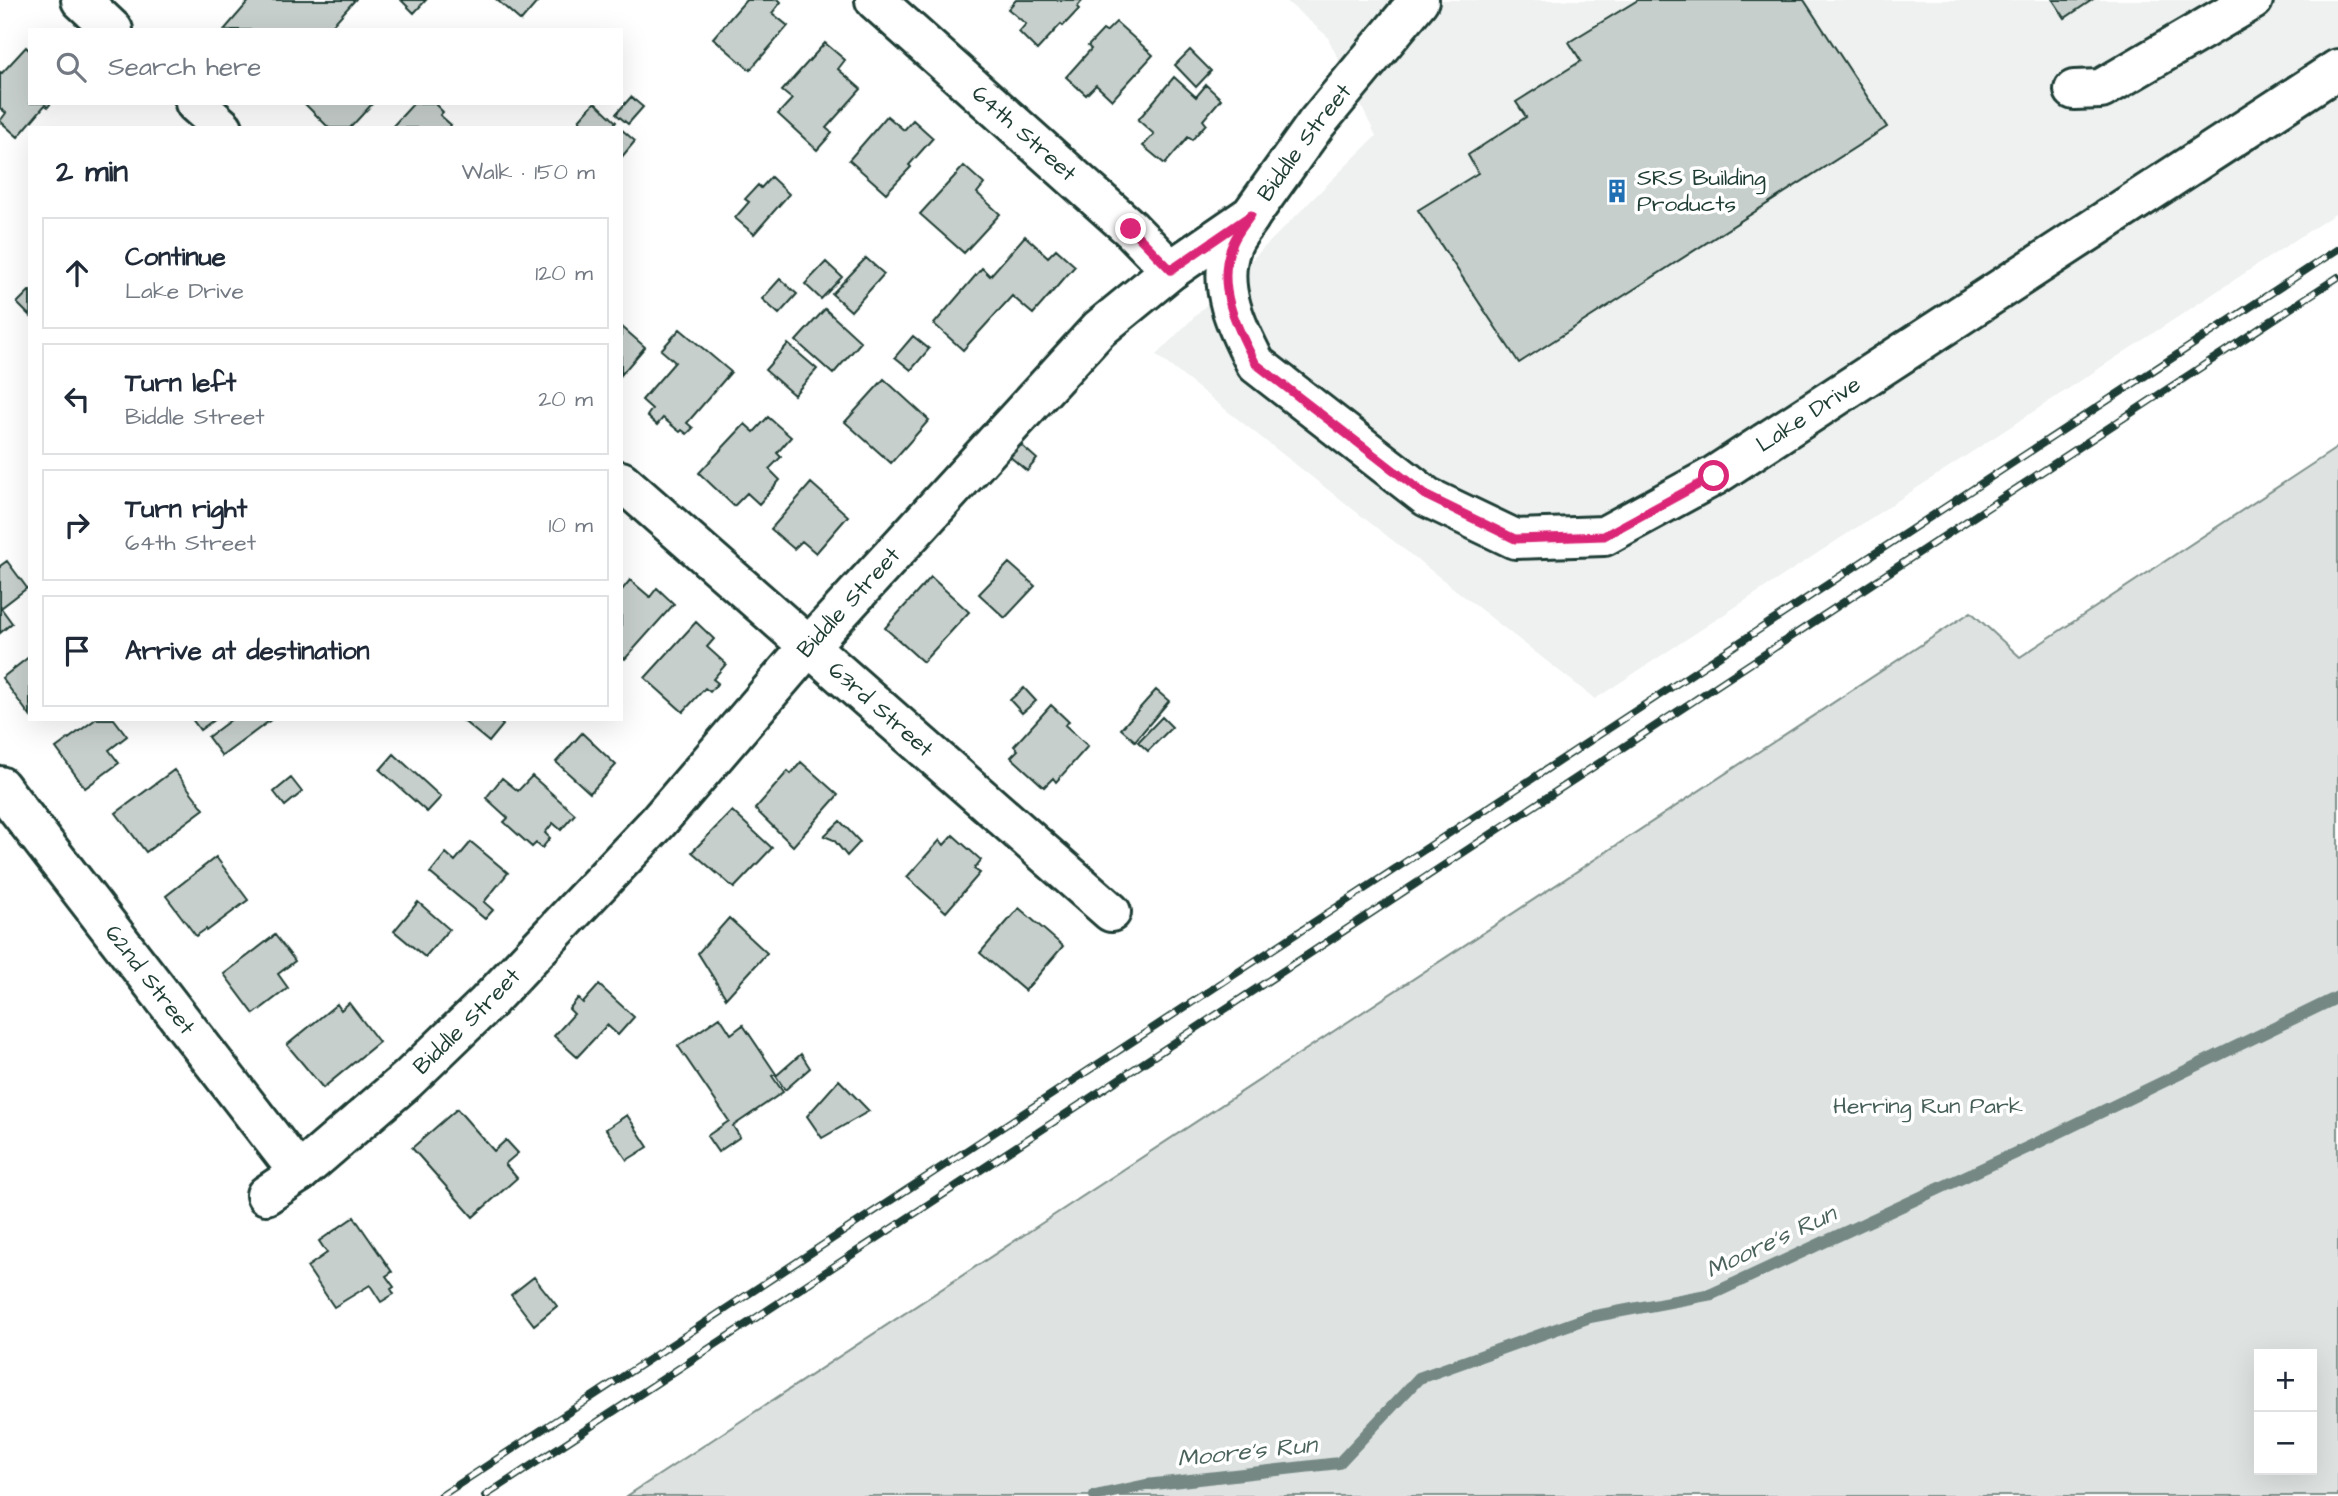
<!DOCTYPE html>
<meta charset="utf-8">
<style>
:root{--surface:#fff;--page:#f2f2f3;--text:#1f2937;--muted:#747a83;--line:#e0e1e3}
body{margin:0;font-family:"Architects Daughter",sans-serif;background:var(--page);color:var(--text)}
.controls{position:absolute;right:21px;bottom:21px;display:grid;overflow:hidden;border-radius:0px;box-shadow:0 7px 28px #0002}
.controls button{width:63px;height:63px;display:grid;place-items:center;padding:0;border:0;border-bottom:2px solid var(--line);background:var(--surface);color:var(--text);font:35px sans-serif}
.stop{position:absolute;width:21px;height:21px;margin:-16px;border:5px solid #db2777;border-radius:50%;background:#fff}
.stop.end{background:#db2777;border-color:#fff;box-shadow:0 2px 7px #0008}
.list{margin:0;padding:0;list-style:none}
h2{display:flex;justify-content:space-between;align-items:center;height:91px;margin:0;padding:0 28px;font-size:30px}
h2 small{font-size:23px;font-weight:400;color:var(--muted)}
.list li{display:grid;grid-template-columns:46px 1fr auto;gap:21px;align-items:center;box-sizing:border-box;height:112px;margin:0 14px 14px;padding:0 14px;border:2px solid var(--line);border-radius:0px}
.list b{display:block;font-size:26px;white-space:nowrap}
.list p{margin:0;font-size:23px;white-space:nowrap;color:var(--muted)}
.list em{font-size:23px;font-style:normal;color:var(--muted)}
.icon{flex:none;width:38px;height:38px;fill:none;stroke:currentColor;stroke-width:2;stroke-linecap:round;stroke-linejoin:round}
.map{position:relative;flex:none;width:2338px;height:1496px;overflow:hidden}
.search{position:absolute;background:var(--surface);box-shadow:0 7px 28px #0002;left:28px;top:28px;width:595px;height:77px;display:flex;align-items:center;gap:18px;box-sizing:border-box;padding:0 24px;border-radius:0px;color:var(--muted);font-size:26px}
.panel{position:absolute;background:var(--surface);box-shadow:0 7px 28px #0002;left:28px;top:126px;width:595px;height:595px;border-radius:0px}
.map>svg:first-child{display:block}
.built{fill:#eef1f0}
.green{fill:#dee3e2;stroke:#7e908b;stroke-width:2;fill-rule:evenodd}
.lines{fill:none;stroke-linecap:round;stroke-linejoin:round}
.stream{stroke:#758883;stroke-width:12}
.building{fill:#c7cfcc;stroke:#1f3d34;stroke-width:2}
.minor-casing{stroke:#1f3d34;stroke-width:44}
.minor{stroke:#fff;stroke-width:38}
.rail-casing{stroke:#1f3d34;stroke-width:8}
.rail{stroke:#fff;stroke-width:5;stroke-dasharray:16;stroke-linecap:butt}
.route{stroke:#db2777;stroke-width:9}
.labels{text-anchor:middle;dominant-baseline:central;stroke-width:7;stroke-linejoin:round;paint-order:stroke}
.street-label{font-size:23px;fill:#1f3d34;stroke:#fff}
.poi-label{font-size:23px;fill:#1f3d34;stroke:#fff;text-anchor:start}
.park-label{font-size:23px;fill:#455e57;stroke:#fff}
.water-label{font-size:24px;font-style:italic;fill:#4a625b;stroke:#fff}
</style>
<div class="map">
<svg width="2338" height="1496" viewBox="0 0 2338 1496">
<rect width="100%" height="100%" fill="#fff"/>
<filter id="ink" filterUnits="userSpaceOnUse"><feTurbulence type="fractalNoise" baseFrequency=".0143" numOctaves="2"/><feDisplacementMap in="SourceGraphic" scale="14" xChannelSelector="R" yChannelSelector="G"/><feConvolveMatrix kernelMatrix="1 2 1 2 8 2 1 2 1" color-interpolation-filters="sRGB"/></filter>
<g filter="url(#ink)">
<path class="built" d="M1285,0H2338V212L1595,699L1156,355L1376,136L1327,36Z"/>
<path class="green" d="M2338,447V1496H627L1971,612L2020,657ZM2259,1354H2312V1470H2259Z"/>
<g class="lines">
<path class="stream" d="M1095,1496L1146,1485L1339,1463L1419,1378L1590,1317L1712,1294L2033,1145L2338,997"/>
</g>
<path class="building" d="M250,0H355L328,30H224Z
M401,0H426L414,13Z
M497,0H539L521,21Z
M746,0H779L781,2L772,13L788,26L750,70L713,38Z
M1016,0H1083L1077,7L1079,9L1063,26L1061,24L1037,50L1019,32L1026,24L1008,9Z
M1638,0H1804L1887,127L1519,363L1418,210L1478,173L1468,155L1526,117L1516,102L1581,61L1569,42Z
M2053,0H2092L2065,18Z
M1116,22L1153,55L1112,100L1096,85L1086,95L1066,77L1091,49L1088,46L1103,30L1106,32Z
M825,43L845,60L838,69L861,89L826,128L832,133L817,150L778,114L792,99L782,91Z
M26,47L30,51V103H51L48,107L45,105L18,137L0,121L6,113L0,108V72L2,73Z
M1190,50L1211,71L1196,87L1175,65Z
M1174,77L1196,97L1206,85L1221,99L1203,120L1206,124L1192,140L1188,137L1165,164L1143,146L1154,134L1138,120Z
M631,97L643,107L628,124L616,114Z
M304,103H373L350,128H329Z
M414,103H434L443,112L440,115L451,125L449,128H391Z
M594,103H596L616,122L611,128H588L579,120Z
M887,116L904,130L913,120L933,138L909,165L911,167L886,193L849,160Z
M621,129L635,141L621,158Z
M964,166L984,184L977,193L1000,214L964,253L920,214Z
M771,177L789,194L754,234L735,218L749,202L745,199L758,185L761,188Z
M1025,236L1048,257L1056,249L1075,266L1033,314L1012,296L963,350L934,324L982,268L990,276Z
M866,258L884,274L851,311L832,294Z
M826,262L842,277L821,299L805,284Z
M780,279L797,294L779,314L762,299Z
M29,291H30V316L17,303Z
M825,309L861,342L833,374L796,341Z
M621,326L645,347L621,375Z
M680,329L731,372L687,423L693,428L687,434L682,430L680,432L663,418L657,425L647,416L652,409L642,400L675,362L661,350Z
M913,336L929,349L911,370L895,357Z
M788,344L817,369L794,395L765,370Z
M884,379L929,420L891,463L845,422Z
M768,417L791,437L777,453L781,457L769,469L780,480L759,504L747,493L734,506L699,473L745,424L754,432Z
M1020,444L1037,459L1027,471L1009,456Z
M811,483L848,516L816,553L802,541L794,549L771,529Z
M7,561L27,588L1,608L12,623L0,633V566Z
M1009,563L1035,586L1005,618L979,594Z
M931,577L969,612L923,662L885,628Z
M630,580L650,597L657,588L674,604L625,659L621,656V591Z
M696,622L714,639L707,647L726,664L713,679L718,683L710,692L705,688L683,712L645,678Z
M30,656V716L2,678Z
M1024,688L1036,701L1022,713L1010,700Z
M1156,690L1169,701L1135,741L1121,729Z
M1051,705L1069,722L1065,725L1088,746L1056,782L1053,778L1044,787L1011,757L1018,750L1014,746Z
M1162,717L1172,727L1148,751L1138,742Z
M96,719H114L127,736L109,750L119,763L85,788L56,748Z
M192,719H215L200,730Z
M232,719H272L222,756L208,737Z
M461,719H496L503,725L489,742Z
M582,733L616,765L590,793L556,762Z
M394,754L441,797L427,812L380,770Z
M801,762L838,795L793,846L755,809L788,771L791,774Z
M174,770L204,809L146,852L116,813Z
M532,776L575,814L561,830L553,823L545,833L550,838L542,848L536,843L532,847L504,822L508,818L486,798L502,778L518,791Z
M291,778L302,792L285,806L274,792Z
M732,811L772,848L734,888L692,852Z
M840,821L860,842L847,856L834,840L824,836Z
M953,835L981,860L974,869L980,873L946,912L907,877L940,840L944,845Z
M471,842L508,873L484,902L493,910L485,919L430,873L446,853L455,861Z
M216,857L248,900L207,931L206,929L196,936L166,896Z
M418,902L449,929L425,957L394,931Z
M1019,908L1063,946L1025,991L980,953Z
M729,918L767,953L726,998L698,953Z
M275,935L295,961L278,974L288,988L254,1014L224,974Z
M599,985L634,1017L618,1035L607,1025L577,1057L554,1036L574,1014L569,1009L578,998L583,1003Z
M349,1003L379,1042L323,1088L287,1045L337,1004L341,1010Z
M720,1017L731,1034L743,1025L776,1074L772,1076L783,1092L733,1126L740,1137L718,1152L707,1136L729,1121L678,1046Z
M801,1054L810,1068L785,1090L776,1076Z
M839,1080L869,1111L822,1138L807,1116Z
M457,1109L494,1151L506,1140L518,1153L505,1164L517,1178L473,1217L412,1148Z
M627,1115L648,1147L627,1160L606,1129Z
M354,1217L392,1272L386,1276L394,1287L391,1289L394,1294L381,1302L370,1285L334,1307L307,1267L327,1253L319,1241Z
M534,1277L557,1306L534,1325L511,1295Z"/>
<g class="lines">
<g class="minor-casing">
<g id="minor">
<path d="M81,0L113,30"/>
<path id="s1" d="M875,0L1131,229L1171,270"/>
<path d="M2074,90L2101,89L2253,0"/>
<path d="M195,103L223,128"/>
<path id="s2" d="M1250,217C1244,226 1236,235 1232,245C1216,286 1237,328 1256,364L1427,497L1515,539L1604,536L1714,476L2338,69"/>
<path id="s3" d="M621,481L1111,912"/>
<path id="s4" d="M0,786L299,1173"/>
<path id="s5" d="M266,1195L299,1173L407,1080L485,1005L658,822L808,647L1099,329L1171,270L1251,215L1316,124L1419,0"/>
</g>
</g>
<use href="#minor" class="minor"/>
<g class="rail-casing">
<path id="rail" d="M441,1496L2338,249
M485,1496L2338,277"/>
</g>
<use href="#rail" class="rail"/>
</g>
</g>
<g class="lines" filter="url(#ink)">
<path class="route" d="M1131,229L1171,270L1251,215C1245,224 1237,233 1233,243C1214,284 1237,328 1256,364L1427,496L1515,539L1604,536L1714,476"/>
</g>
<defs>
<g id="building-bare" transform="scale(1.89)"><path d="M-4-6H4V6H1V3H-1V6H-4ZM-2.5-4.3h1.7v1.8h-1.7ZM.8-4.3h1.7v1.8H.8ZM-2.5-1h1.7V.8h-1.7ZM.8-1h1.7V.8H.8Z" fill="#1f6fb2" stroke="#fff" stroke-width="2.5" paint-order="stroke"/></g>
</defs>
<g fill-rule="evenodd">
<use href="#building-bare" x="1617" y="191"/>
</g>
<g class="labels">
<g class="street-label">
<text stroke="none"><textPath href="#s1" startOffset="200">64th Street</textPath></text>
<text stroke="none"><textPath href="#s5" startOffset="1484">Biddle Street</textPath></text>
<text stroke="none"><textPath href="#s2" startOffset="800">Lake Drive</textPath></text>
<text stroke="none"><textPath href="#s5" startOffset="833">Biddle Street</textPath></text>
<text stroke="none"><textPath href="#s3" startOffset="346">63rd Street</textPath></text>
<text stroke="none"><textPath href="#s4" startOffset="245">62nd Street</textPath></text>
<text stroke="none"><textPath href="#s5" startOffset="266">Biddle Street</textPath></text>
</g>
<g class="poi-label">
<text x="1637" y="178">SRS Building<tspan x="1637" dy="26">Products</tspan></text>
</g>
<g class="park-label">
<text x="1928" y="1106">Herring Run Park</text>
</g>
<g class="water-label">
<text transform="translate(1771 1242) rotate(-25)">Moore's Run</text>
<text transform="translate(1247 1452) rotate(-6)">Moore's Run</text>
</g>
</g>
</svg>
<div class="controls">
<button>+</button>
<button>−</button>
</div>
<div class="stop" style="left:1714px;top:476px"></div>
<div class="stop end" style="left:1131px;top:229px"></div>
<div class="search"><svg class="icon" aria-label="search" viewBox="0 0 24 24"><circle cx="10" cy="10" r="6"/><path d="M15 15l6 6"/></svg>Search here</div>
<section class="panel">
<h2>2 min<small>Walk · 150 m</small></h2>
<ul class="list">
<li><svg class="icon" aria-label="ahead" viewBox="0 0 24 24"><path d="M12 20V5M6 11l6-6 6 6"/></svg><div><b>Continue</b><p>Lake Drive</p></div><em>120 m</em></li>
<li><svg class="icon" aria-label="left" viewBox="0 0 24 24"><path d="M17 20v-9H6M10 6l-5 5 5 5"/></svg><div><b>Turn left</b><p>Biddle Street</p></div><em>20 m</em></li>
<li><svg class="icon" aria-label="right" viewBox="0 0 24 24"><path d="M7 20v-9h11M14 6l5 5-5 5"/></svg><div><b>Turn right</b><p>64th Street</p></div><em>10 m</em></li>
<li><svg class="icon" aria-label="arrive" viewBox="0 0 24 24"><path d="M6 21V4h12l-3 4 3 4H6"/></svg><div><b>Arrive at destination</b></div></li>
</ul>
</section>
</div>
